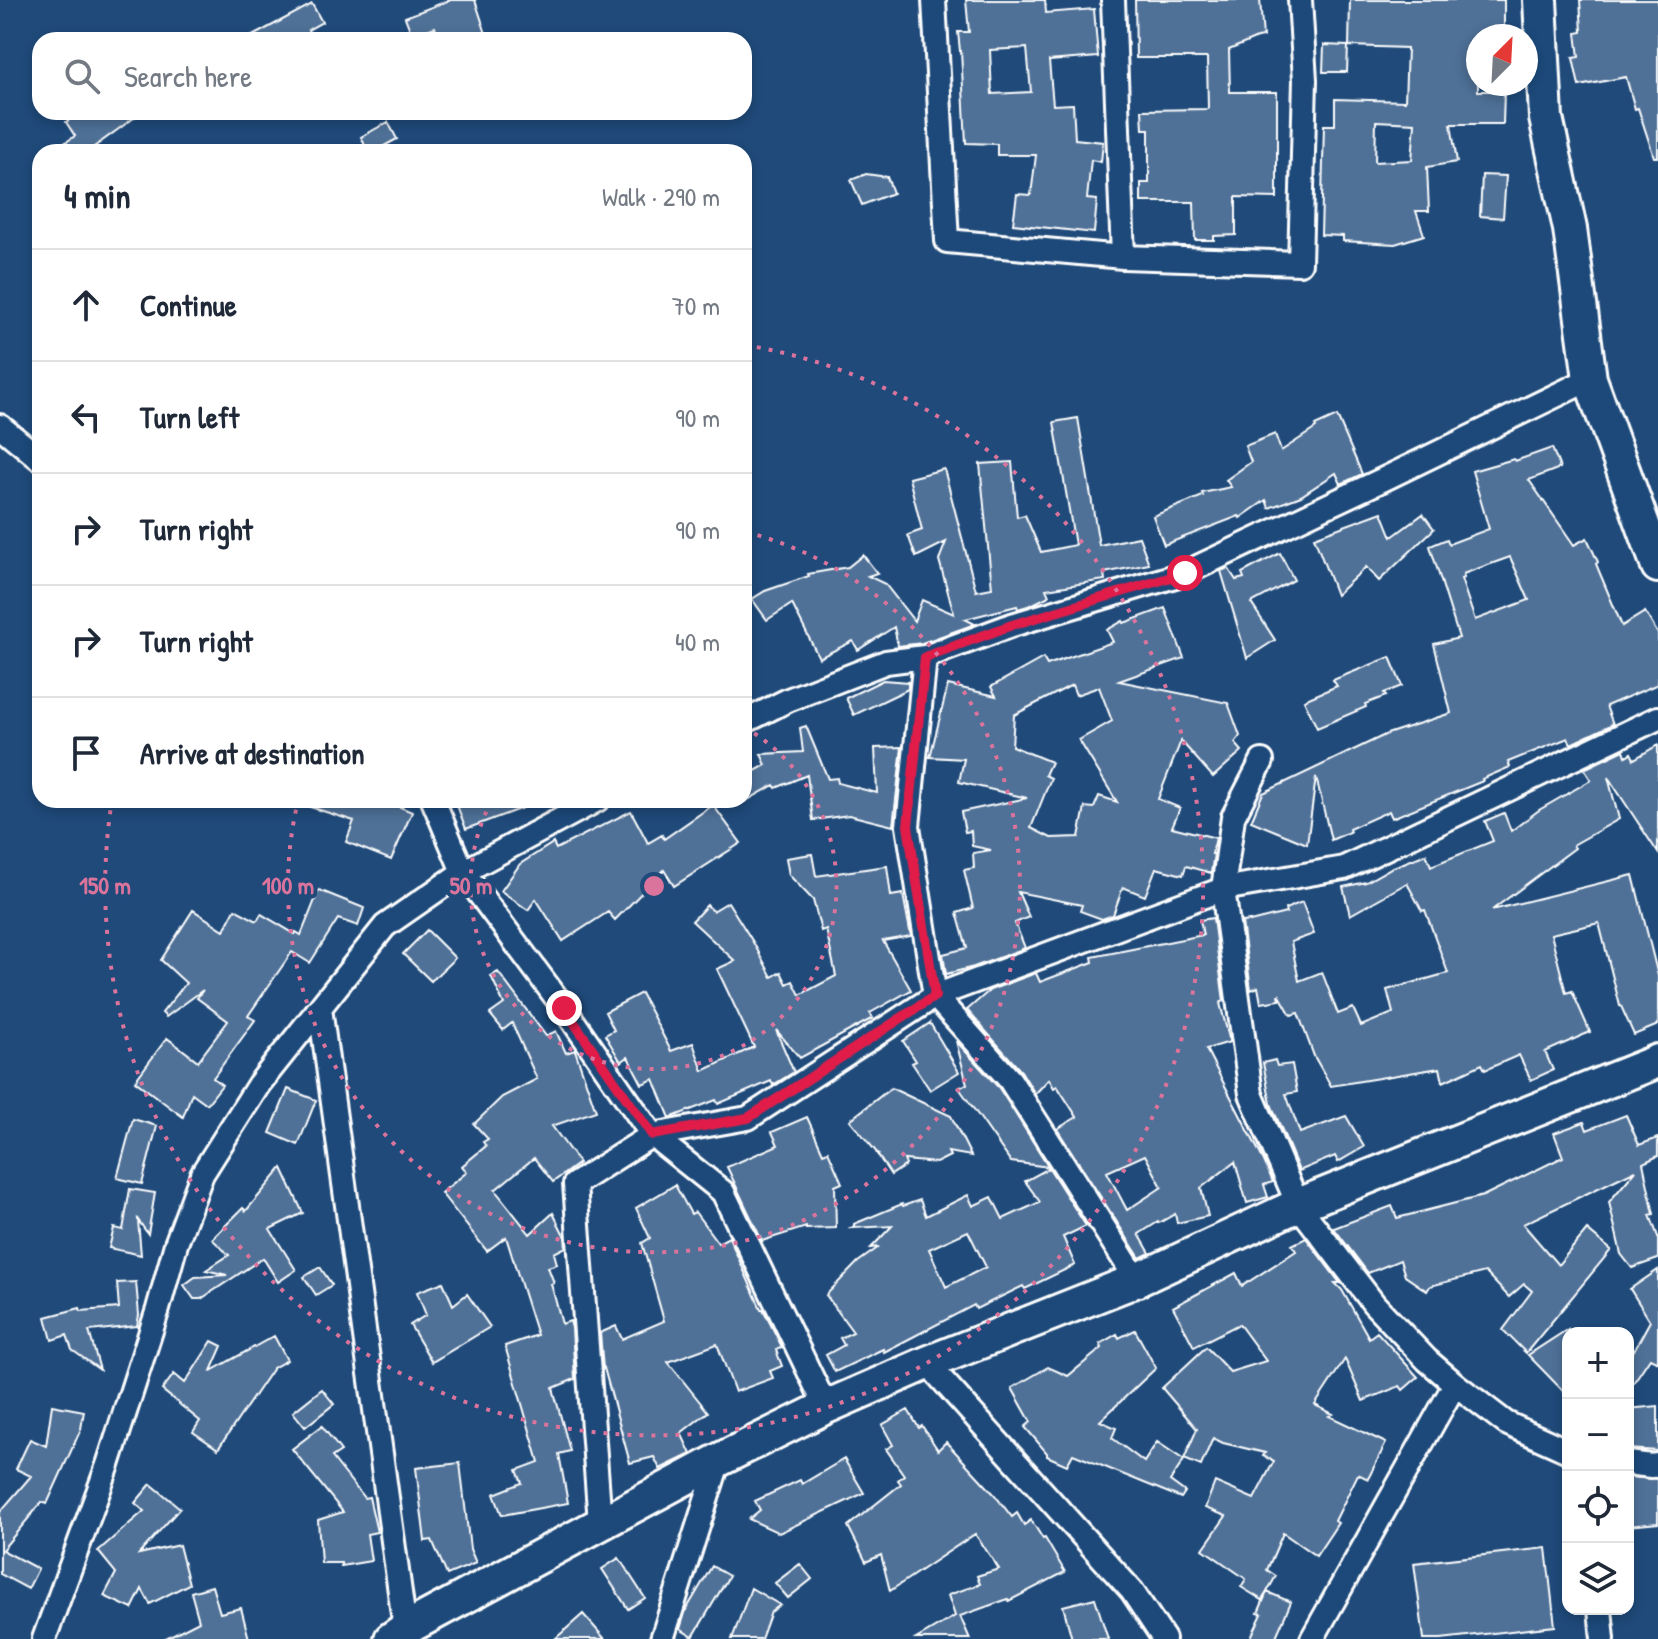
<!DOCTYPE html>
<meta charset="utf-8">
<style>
:root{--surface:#fff;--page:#f6f6f7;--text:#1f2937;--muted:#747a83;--line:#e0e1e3}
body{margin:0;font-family:"Patrick Hand",sans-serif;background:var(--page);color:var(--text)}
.controls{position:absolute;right:24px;bottom:24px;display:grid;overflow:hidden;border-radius:16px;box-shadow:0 4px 12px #0003}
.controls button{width:72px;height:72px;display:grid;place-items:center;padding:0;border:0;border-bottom:2px solid var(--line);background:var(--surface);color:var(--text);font:40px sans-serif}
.compass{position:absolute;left:1466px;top:24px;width:72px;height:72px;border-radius:50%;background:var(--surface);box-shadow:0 4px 12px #0003;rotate:24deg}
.stop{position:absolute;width:24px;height:24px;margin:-18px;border:6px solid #e11d48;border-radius:50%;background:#fff}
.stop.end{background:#e11d48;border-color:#fff;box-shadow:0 2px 8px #0008}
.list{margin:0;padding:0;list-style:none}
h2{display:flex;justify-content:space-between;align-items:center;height:104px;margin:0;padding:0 32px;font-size:34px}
h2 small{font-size:26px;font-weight:400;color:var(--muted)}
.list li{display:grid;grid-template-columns:52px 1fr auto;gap:24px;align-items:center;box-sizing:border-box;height:112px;padding:0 32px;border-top:2px solid var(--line)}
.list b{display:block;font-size:30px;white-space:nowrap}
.list em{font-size:26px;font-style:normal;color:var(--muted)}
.icon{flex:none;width:44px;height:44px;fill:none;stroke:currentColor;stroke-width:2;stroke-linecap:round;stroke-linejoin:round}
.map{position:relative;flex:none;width:1658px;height:1639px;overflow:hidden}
.search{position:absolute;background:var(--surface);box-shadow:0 4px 12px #0003;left:32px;top:32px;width:720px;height:88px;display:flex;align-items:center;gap:20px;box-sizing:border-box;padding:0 28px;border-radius:24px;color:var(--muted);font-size:30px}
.panel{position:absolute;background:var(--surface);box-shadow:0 4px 12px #0003;left:32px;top:144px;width:720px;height:664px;border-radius:24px}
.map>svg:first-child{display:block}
.building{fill:#507197;stroke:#fff;stroke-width:2;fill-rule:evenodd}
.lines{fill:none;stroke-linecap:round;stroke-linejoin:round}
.street-casing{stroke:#fff;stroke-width:28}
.secondary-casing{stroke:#fff;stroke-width:38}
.street{stroke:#1f4a7a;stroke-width:22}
.secondary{stroke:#1f4a7a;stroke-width:32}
.route{stroke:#e11d48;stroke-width:10}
.ring{fill:none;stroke:#da749d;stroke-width:4;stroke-dasharray:4 8}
.centre{fill:#da749d;stroke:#1f4a7a;stroke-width:4}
.ring-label{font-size:24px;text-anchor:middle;font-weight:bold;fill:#da749d;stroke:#1f4a7a;stroke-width:8;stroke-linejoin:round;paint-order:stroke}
</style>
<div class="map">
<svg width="1658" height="1639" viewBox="0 0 1658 1639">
<rect width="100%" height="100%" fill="#1f4a7a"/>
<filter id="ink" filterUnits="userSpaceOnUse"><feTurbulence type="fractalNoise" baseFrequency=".0125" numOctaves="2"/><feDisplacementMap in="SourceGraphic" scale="16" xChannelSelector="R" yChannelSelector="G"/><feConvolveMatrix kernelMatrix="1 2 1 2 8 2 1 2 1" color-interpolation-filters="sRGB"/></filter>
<g filter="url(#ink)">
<path class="building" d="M450,0H475L488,40H439L435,27L412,35L405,17Z
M966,0H1045L1046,13L1094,9L1098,57L1049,61L1053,105L1073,104L1075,139L1103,142L1101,162L1091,160L1087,199L1097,200L1094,233L1013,224L1017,194L1031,195L1036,155H997V144L966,143L961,51H960L958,32H969ZM1027,48L1031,92L992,94L990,50Z
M1135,0H1260L1263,37L1257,38L1229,50L1230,92H1277V198L1236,197V235L1214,236V240H1195L1194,202H1141V183H1149V129H1143L1142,110L1208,109L1207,58H1136Z
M1350,0H1504V36H1478V91H1504L1503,124H1451L1457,162L1427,167L1429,211H1416L1424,235L1395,244L1343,241V236L1321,235L1324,125H1335V99L1405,101L1407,48L1349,46ZM1376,121L1415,123L1412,160L1375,162Z
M1580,0H1658V157H1654L1638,108L1635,109L1626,77L1579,86L1573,58L1579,57L1576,33L1582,32Z
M312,4L322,22L308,30L313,40H245Z
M1324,45L1348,46L1347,72H1323Z
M81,112H142L87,152H51L75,136L66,122Z
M388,122L397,139L373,152H368L361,137Z
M866,174L887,177L893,193L862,205L851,180Z
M1482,175L1506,176L1503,218L1480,216Z
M1337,416L1362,474L1341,484L1336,473L1301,496L1269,508L1266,500L1240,518L1239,516L1164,545L1153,516L1203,496L1202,493L1231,487L1226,480L1251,462L1245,446L1275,434L1281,451L1316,428L1315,426Z
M1078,418L1099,545L1139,537L1149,564L1104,573L1105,580L1046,589L1049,596L1031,605L1018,609L1017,606L965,619L975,624L922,643L898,646L894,627L858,650L853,641L819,658L792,604L767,620L752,599L765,591L809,576L808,574L848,567L863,555L877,573L868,576L885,584L914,621L922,600L954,614L939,560L946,542L916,557L908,535L922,530L909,478L944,469L976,591L992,588L980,464L1012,462L1017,517L1025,515L1041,552L1075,545L1054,422Z
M1552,448L1560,468L1529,480L1574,545L1587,538L1598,562L1596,564L1622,626L1645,612L1658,634V684L1606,706L1613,724L1571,744L1568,738L1508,762L1510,767L1482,779L1483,781L1392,818L1389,811L1349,829L1350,832L1331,840L1316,777L1307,844L1251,821L1263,793L1387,734L1451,713L1434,644L1459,638L1430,546L1447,539L1449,544L1489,529L1472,471L1514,459L1515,461ZM1510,557L1529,600L1475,620L1461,579L1464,578L1463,574Z
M1382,512L1392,537L1423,514L1434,529L1379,581L1366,567L1336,595L1314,537Z
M1280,553L1294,580L1251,603L1275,640L1247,658L1221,571L1228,568L1236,580L1244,578L1242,573Z
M1165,608L1184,658L1119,681L1228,703L1240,736L1235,743L1242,751L1213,777L1181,741L1158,799L1180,808L1172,827L1216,838L1212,854H1214L1211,873L1186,866L1183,875L1156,868L1145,896L1123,887L1113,915L1102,919L1080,911L1082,905L1018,892L1029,917L1015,923L1025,948L974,967L946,974L943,954L967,948L957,913L973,908L964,870L974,868L973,853L991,850L972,846L971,831L965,832L961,812L1027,798L959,782L964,759L930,757L948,685L996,696L991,687L1043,658L1047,665L1113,642L1107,630L1123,621L1124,623ZM1072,685L1076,695L1099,687L1112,721L1079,740L1117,802L1099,796L1094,808L1085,807L1079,837L1051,838L1031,828L1051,778L1045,775L1051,762L1012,746L1014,715Z
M1390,657L1402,686L1384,693L1386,696L1365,704L1366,707L1317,728L1304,700L1337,686L1333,680Z
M883,680L908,682V689L854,715L846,698Z
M806,726L828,779L837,778L838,783L877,793L875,748L902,747L893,826L849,815L813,820L807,775L776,788L774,785L744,802V777L766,765L761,754L803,752L800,728Z
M1658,745V853L1608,777L1619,819L1573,845L1575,848L1492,910L1633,875L1658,976V1025L1634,1035L1621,1006H1620L1599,923L1551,934L1566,993L1572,991L1590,1032L1545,1052L1553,1070L1531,1080L1519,1055L1485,1070L1482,1064L1443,1082L1440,1068L1331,1086L1314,1056L1298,1013L1291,1015L1279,994L1280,1000L1261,1003L1258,987L1251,990L1242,922L1250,921V922L1286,913L1285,909L1302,902L1314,934L1291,942L1299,981L1322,972L1338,1014L1353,1008L1361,1026L1393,1013L1387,990L1448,973L1425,910L1422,911L1407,883L1350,915L1343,887L1366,882L1391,868L1426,854L1431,866L1493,841L1485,821L1504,813L1511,831L1539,810L1591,780L1584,769L1624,750L1626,756L1631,753L1634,759Z
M302,800H384L412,812L391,860L346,842L354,821L301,804Z
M455,800H538V802L466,829Z
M713,805L741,843L674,886L664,870L615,920L608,912L563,941L536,899L528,910L501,891L520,864L553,843L556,849L631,811L648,843L662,835L664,839Z
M812,854L816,876L887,866L891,896L903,894L911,936L883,941L911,990L870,1013L873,1018L800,1058L776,1030L794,1072L773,1085L771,1081L718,1104L716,1100L670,1118L654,1079L642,1084L628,1057L621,1062L605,1035L614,1030L605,1012L641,993L671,1051L693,1043L703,1071L754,1047L717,969L735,961L692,921L707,905L713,911L728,902L753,942L772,977L781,972L787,984L793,981L800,995L836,976L826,929L821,931L813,900L789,875L786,858Z
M319,890L364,908L358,926L338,919L310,963L292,952L248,1016L255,1020L213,1078L222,1085L207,1104L192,1093L183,1117L135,1081L167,1038L198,1061L228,1021L197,998L203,990L166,1017L162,1013L186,983L161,960L193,910L224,930L235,909L257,921L261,914L295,934L296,932L301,935Z
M1213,918L1224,1001L1220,1003L1230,1042L1206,1049L1264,1161L1273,1182L1264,1185L1268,1197L1247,1203L1235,1162L1201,1188L1208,1216L1177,1223L1175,1214L1159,1223L1158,1222L1139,1234L1150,1253L1140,1258L1057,1129L1077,1117L1057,1086L1054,1088L1049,1079L1035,1094L1021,1071L967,1010L990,990L1036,973L1040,982L1093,962L1092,957L1203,935L1200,920ZM1145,1155L1162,1187L1127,1210L1107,1172Z
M427,930L455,958L431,981L403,954Z
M498,972L546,1036L556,1031L566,1053L575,1050L596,1111L552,1126L579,1163L553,1182L534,1158L495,1190L530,1234L553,1213L565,1237L566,1247L554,1253L557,1264L548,1267L554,1283L551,1284L562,1324L570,1321L572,1328L575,1379L553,1388L570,1451L559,1454L568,1503L502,1515L494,1494L522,1483L517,1470L539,1462L505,1346L537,1335L506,1237L487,1251L441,1193L467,1172L462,1166L486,1146L483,1142L488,1139L474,1124L502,1097L537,1079L512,1023L503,1030L490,1014L504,1004L491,976Z
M930,1023L959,1072L930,1090L912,1063L916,1061L903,1041Z
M956,1041L999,1088L1049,1167L1011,1162L959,1088L967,1084Z
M1275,1060L1277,1066L1292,1064L1297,1092L1286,1094L1300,1133L1346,1116L1364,1147L1338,1162L1335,1156L1299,1171L1271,1104L1263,1063Z
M891,1088L951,1116L971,1156L948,1152L950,1156L936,1163L904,1160L906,1165L891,1175L877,1154H878L850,1120Z
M288,1089L316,1100L298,1145L270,1133Z
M1626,1115L1639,1145L1658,1138V1156L1643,1163L1654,1214L1650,1215L1658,1237V1259L1632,1268L1621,1254L1609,1202L1636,1170L1523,1224L1558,1265L1587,1230L1611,1250L1526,1353L1503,1330L1532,1291L1524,1284L1509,1297L1485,1272L1430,1286L1427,1291L1405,1276L1400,1260L1368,1273L1334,1228L1392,1206L1397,1218L1483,1196L1563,1157L1554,1133L1584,1122L1587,1130Z
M807,1117L823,1153L828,1151L842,1183L835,1186L836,1228L806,1229V1227L762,1241L727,1167L778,1145L772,1132Z
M133,1119L157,1126L142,1184L117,1178Z
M282,1168L303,1213L270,1229L296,1270L278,1282L263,1258L201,1299H194L184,1285L195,1277L227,1275L206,1270L229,1255L212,1239L243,1208L246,1211Z
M1049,1168L1086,1226L1063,1237L1075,1265L1025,1289L1023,1286L976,1309L974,1305L884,1352L883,1349L835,1372L826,1355L844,1345L840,1338L853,1332L826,1295L858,1262L879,1247L871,1248L892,1226L851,1228L854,1226V1224L902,1204L903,1206L920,1200L926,1216L968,1195L973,1206L992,1197L1003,1219L1040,1202L1025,1181ZM968,1231L986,1267L946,1287L929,1249Z
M675,1185L691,1214L695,1212L718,1243L729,1237L761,1309H763L782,1347L776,1350L782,1366L770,1371L773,1378L735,1392L717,1344L668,1362L708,1412L681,1433L691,1454L660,1469L654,1457L630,1463L604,1368L603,1369L600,1333L616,1326L622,1339L664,1321L642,1243L650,1238L636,1208Z
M130,1189L155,1193L148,1234L138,1220L141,1255L109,1248L114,1228L123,1230Z
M1306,1238L1340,1283H1335L1342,1290L1369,1338L1377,1332L1418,1377L1403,1390L1400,1386L1363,1401L1345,1359L1315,1405L1333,1414L1329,1416L1386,1443L1368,1479L1358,1474L1335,1521L1338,1523L1316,1556L1283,1533L1267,1570L1276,1576L1267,1592L1291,1602L1275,1639H1250L1262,1614L1258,1613L1267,1592L1262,1600L1241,1587L1246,1579L1203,1549L1226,1516L1205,1508L1215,1482L1254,1499L1274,1461L1263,1456L1265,1453L1223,1443L1213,1438L1201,1466L1184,1459L1197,1429L1162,1388L1206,1347L1230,1372L1266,1361L1239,1324L1194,1347L1173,1307L1236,1273L1242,1286L1296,1251L1292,1245Z
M320,1267L332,1285L316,1295L304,1277Z
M1658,1270V1362L1650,1358L1628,1391V1361L1650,1321L1630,1289Z
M136,1282L139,1315L137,1326L89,1331L100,1370L72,1350L67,1335L52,1340L46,1317L80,1308L81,1311L119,1308L117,1283Z
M443,1282L453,1305L467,1294L490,1327L432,1362L410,1325L426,1315L417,1292Z
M1568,1329V1396L1528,1355Z
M1135,1330L1156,1368L1100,1421L1116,1428L1112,1438L1144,1462L1157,1442L1184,1460L1170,1481L1185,1492L1181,1498L1073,1454L1067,1465L1047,1456V1453L1025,1427L1031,1422L1012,1388L1048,1367L1068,1376L1102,1348L1100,1344L1117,1334L1119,1338Z
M274,1336L287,1360L273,1368L218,1449L193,1432L200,1421L162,1390L174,1374L185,1383L212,1341L222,1346L211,1371Z
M322,1389L334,1404L305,1427L293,1412Z
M52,1405L84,1411L81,1429L47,1504L42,1502L2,1550L38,1569L28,1589L0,1574V1512L31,1476L16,1469L30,1439L46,1446Z
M1658,1406V1451L1628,1449V1409Z
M908,1410L919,1428L922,1426L938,1450L946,1442L994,1494L1012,1517L1017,1513L1024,1525L1031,1520L1043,1539L1045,1538L1065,1572L1009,1601L1008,1599L960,1616L970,1639H916L955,1616L948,1595L980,1584L977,1576L999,1569L975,1534L890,1591L881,1555L866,1562L848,1526L901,1484L898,1480L904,1475L886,1449L893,1445L882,1425Z
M322,1426L341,1451L332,1457L364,1498L369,1497L377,1532L367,1534L371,1561L341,1566V1563H321L318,1520L343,1512L292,1449Z
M844,1459L864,1493L779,1533L749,1519L760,1510L755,1501L800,1480L802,1484Z
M460,1463L470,1549L476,1563L447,1575L432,1540L425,1541L416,1468Z
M1628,1477L1658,1479V1523L1628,1526Z
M151,1484L180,1508L139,1554L179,1545L189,1584L150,1604L142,1589L132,1609L104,1596L116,1573L98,1551L144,1511L135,1503Z
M1546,1548L1555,1626L1441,1639H1424L1414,1563Z
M619,1558L645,1598L628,1609L602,1569Z
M800,1564L812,1579L788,1598L775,1583Z
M712,1566L729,1576L693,1637L680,1629L686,1610Z
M212,1586L220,1613L241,1608L249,1639H164L199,1621L191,1592Z
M751,1588L780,1605L771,1612L761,1639H732Z
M1095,1598L1108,1639H1072L1063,1606Z
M583,1614L605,1639H555Z"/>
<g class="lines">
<g class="street-casing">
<path id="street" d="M934,0L947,241L1123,257L1300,263L1305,80L1300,0
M1113,0L1123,257
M0,426L40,459
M925,657L908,826L935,996L1010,1080L1137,1280
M744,722L788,700L886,662L925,657L1012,625L1185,573L1382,480L1590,379
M1262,761L1233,817L1223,889L1251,1094L1298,1205L1374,1304L1427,1360L1455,1384L1506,1423L1568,1451
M433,800L463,872L564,1008L652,1135L723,1192L826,1407
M320,1008L405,1629
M927,1363L1132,1591L1164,1639
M1628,1463L1651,1466L1658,1465
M600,1523L575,1184L652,1135L748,1118L935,996L1223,889L1344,868L1658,718
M1600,1609L1603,1639
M44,1639L108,1465L158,1309L176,1244L202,1174L259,1084L385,926L463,872L597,800
M662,1639L719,1460
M1312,1639L1455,1384"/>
</g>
<g class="secondary-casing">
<path id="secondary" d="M1540,0L1546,118L1570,229L1590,379L1658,566
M391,1639L405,1629L719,1460L826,1407L927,1363L1137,1280L1298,1205L1658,1061"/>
</g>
<use href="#street" class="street"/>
<use href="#secondary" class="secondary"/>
</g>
</g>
<g class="lines" filter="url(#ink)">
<path class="route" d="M564,1008L652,1135L748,1118L935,996L908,826L925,657L1012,625L1185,573"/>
</g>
<g class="ring">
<path d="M744 727A183 183 0 1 1 492 800"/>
<path d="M746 532A366 366 0 1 1 298 801"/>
<path d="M745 345A549 549 0 1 1 112 800"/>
</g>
<circle cx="654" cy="886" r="12" class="centre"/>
<g class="ring-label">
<text x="288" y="894">100 m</text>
<text x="471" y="894">50 m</text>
<text x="105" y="894">150 m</text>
</g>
</svg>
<div class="controls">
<button>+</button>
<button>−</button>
<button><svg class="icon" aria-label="locate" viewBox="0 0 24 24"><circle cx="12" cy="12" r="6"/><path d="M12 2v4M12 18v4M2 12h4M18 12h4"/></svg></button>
<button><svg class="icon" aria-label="layers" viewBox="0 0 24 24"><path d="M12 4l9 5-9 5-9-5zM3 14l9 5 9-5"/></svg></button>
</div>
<svg class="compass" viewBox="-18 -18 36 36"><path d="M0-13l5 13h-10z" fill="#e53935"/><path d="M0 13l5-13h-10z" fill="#747a83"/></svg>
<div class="stop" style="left:1185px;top:573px"></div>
<div class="stop end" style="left:564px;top:1008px"></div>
<div class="search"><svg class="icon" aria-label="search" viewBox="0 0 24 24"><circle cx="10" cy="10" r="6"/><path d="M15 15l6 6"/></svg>Search here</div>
<section class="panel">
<h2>4 min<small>Walk · 290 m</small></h2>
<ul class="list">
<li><svg class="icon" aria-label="ahead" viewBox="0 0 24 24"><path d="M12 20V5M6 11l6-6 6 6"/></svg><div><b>Continue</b></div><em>70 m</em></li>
<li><svg class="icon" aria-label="left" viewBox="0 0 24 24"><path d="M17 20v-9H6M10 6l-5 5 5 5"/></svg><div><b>Turn left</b></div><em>90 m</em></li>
<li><svg class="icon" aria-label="right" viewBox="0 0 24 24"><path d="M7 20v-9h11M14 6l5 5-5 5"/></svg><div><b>Turn right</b></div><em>90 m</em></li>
<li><svg class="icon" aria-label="right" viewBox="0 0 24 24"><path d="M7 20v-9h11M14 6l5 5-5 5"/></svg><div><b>Turn right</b></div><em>40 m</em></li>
<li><svg class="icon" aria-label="arrive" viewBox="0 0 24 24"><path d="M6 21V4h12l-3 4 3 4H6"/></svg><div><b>Arrive at destination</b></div></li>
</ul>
</section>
</div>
